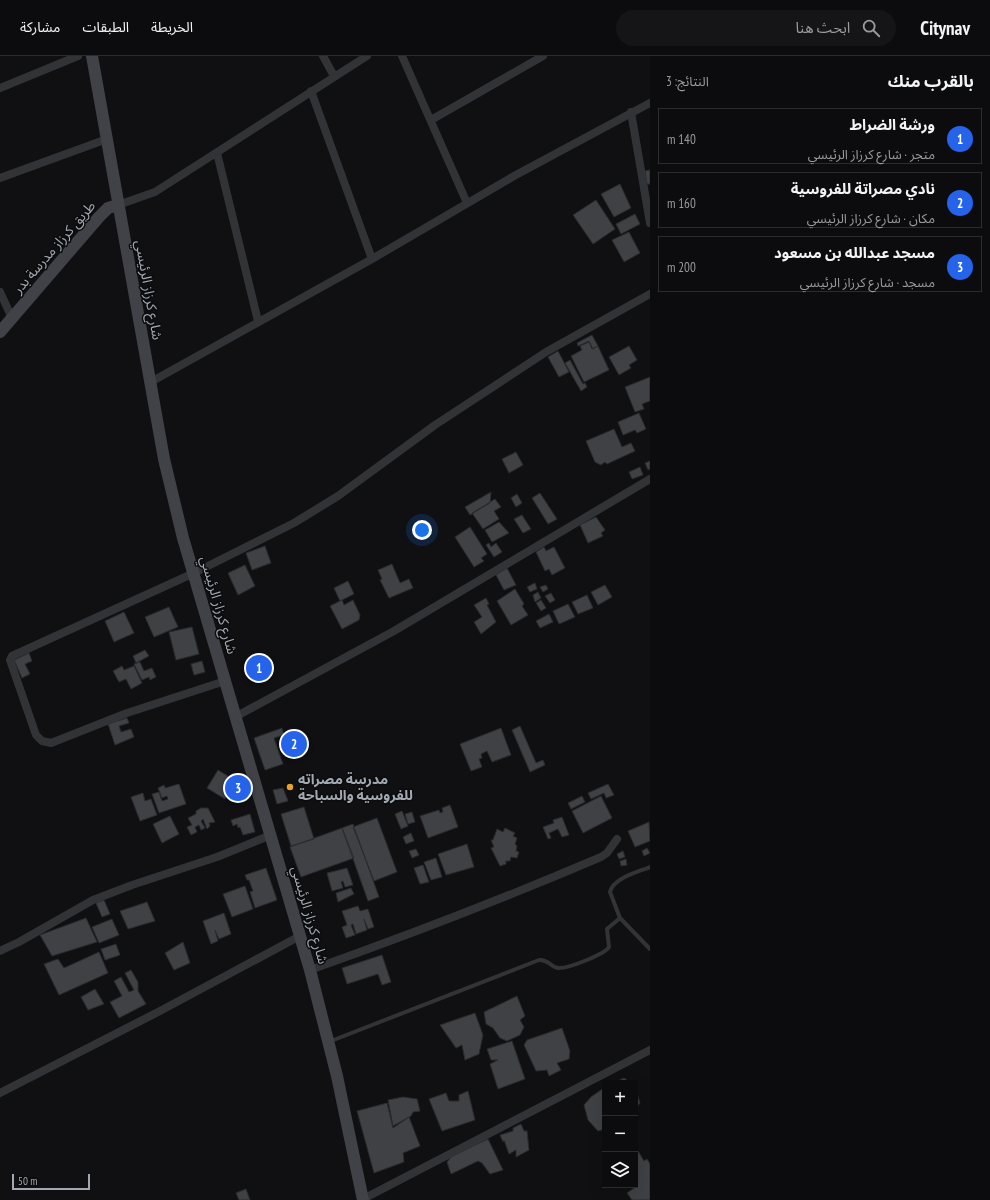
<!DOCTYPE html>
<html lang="ar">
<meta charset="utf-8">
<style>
:root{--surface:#0c0c0e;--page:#151517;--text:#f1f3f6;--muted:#9a9b9e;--line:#2c2c2e;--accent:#2563eb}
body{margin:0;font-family:"PT Sans Narrow","Noto Sans Arabic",sans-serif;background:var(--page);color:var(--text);direction:rtl}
.controls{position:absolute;right:12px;bottom:12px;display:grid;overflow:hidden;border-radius:0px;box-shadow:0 4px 16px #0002}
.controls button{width:36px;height:36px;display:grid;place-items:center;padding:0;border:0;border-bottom:1px solid var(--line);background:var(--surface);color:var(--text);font:20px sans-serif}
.scale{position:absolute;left:12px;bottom:10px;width:78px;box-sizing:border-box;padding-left:4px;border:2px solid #a2a8b2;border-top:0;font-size:11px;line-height:14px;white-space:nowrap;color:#a2a8b2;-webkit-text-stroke:3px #0b0c0d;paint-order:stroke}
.you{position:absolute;left:422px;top:474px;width:14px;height:14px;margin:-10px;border:3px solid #fff;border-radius:50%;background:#1a73e8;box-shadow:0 0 0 6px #1a73e833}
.badge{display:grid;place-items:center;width:26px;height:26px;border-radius:50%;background:var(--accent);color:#fff;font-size:13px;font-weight:700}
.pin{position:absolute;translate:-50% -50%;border:2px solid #fff;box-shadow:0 1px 4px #0006}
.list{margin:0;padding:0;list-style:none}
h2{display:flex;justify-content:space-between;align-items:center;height:52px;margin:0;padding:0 16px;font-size:17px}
h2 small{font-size:13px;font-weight:400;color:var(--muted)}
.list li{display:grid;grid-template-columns:26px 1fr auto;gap:12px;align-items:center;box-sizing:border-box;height:56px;margin:0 8px 8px;padding:0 8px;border:1px solid var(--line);border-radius:0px}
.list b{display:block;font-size:15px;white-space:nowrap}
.list p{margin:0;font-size:13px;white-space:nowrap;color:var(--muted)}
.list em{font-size:13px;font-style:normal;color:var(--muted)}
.icon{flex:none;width:22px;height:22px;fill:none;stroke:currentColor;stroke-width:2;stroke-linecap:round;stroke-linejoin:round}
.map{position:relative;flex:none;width:650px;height:1144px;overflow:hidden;direction:ltr}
header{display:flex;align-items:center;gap:24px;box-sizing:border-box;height:56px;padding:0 20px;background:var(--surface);border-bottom:1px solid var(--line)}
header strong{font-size:19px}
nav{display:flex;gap:22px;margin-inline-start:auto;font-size:14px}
.search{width:280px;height:36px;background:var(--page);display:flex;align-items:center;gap:10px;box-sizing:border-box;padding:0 14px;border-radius:22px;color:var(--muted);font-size:15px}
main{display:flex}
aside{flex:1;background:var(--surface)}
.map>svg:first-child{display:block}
.building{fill:#3f4145;stroke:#2a2b2e}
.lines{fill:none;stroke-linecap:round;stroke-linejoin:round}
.lane{stroke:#323337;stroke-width:4}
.street{stroke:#323337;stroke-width:8}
.secondary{stroke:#404247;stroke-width:12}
.poi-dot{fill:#eca02e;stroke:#0b0c0d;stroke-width:1.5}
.labels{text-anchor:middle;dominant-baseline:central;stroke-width:3;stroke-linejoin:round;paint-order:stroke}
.street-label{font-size:14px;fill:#a2a8b2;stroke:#0b0c0d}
.poi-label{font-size:14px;font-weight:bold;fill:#a2a8b2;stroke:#0b0c0d;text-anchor:start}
</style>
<header>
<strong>Citynav</strong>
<div class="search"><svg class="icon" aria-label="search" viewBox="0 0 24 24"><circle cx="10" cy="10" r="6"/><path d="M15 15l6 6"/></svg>ابحث هنا</div>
<nav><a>الخريطة</a><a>الطبقات</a><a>مشاركة</a></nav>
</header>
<main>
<aside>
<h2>بالقرب منك<small>النتائج: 3</small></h2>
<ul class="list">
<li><span class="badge">1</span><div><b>ورشة الضراط</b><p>متجر · شارع كرزاز الرئيسي</p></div><em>140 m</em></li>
<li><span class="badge">2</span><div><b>نادي مصراتة للفروسية</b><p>مكان · شارع كرزاز الرئيسي</p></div><em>160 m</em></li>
<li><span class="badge">3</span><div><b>مسجد عبدالله بن مسعود</b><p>مسجد · شارع كرزاز الرئيسي</p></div><em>200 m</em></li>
</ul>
</aside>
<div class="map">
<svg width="650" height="1144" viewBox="0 0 650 1144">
<rect width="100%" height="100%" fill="#101012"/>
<path class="building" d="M650,114V128H647L645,115Z
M620,128L631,152L614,161L601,138Z
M596,144L615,173L593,188L573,159Z
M635,158L640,168L621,178L616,168Z
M629,176L640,197L624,206L612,184Z
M592,279L598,290L593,293L589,285L578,290L577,287Z
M589,286L592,293L598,290L609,314L584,326L571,300L582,294L580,290Z
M629,290L637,304L629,309L631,312L619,319L609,301Z
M558,295L569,316L559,321L548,301Z
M570,304L583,328L585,327L587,331L581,335L565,307Z
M650,321V345L642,348L644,353L635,356L625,331Z
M639,357L646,373L637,377L635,374L623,379L618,366Z
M614,373L622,391L631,387L635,395L607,408L605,406L601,409L595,406L586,385Z
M516,396L523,409L509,417L502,403Z
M650,405V413L648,414L645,407Z
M640,411L643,419L632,423L629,416Z
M491,436L490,447L470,459L465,451Z
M540,437L557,463L548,468L532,442Z
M517,438L522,447L516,451L511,442Z
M495,443L501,451L494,455L499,463L483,473L472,457Z
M522,459L531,473L523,477L514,463Z
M596,461L605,474L601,477L603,480L588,487L580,469Z
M499,466L509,477L492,486L485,474Z
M470,471L487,498L481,502L484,505L474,511L455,481Z
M489,487L491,491L496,487L502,496L494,501L486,489Z
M265,490L271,507L252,514L246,497Z
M544,491L546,495L554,491L565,512L552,519L549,513L545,515L536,496Z
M392,508L400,527L409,523L413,532L389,542L380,524L382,523L378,514Z
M245,509L255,530L238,539L228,517Z
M507,512L516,529L504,534L496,519Z
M348,525L354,538L340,545L334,532Z
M535,527L537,533L530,536L527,531Z
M546,529L548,533L543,536L540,531Z
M605,529L612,541L598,549L591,536Z
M515,533L524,548L522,550L528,559L511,569L497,545Z
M538,536L541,542L535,546L533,539Z
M551,537L555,544L550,547L545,540Z
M587,539L593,552L578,558L572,546Z
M486,542L489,548L487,549L496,566L481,578L474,566L482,561L474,549Z
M342,544L344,549L353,544L360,559L359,564L342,573L330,550Z
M541,544L546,552L541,555L536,547Z
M568,548L575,561L559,568L553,555Z
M169,551L178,571L154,581L145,561Z
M124,556L134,577L114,586L105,565Z
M549,558L553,566L540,572L536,565Z
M192,571L199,598L176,604L169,576Z
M145,594L149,600L136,607L133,600Z
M29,597L32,605L25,608L30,618L22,622L14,604Z
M202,605L205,616L194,619L191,608Z
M140,606L144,615L152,612L156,621L150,624L149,621L142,624L134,608Z
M122,610L124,614L134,610L142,627L131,633L126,623L119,626L113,615Z
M127,662L129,667L119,670L121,676L131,673L134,681L115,689L108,668Z
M520,670L536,707L543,704L545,709L530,716L512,674Z
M282,672L284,679L274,682L283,708L265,714L254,682Z
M501,672L511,699L492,706L487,695L481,698L482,702L479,703L482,711L471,715L460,688Z
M218,714L236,725L225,743L207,732Z
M179,728L186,748L159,757L152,738L159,736L162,745L168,743L167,740L162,742L158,732L164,729L165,732Z
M608,728L614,739L606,742L604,737L591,743L588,737Z
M283,732L288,745L277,748L273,734Z
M143,737L145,745L151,743L157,759L140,765L131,741Z
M582,740L585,746L571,753L568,747Z
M601,740L612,762L583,777L572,755Z
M450,749L458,771L428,782L420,760L439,754L440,757L443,756L442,752Z
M304,751L314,783L291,790L281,758Z
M201,752H208L215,766L209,767L210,770L207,773L203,763L201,765L205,772L201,774L199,769L195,771L197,776L191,779L187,771L192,769L188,762L196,758V755Z
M402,755L408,770L401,773L395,758Z
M412,756L415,766L408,768L405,758Z
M250,758L255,776L243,779L240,771L238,772L237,768L233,770L231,764Z
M170,760L179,778L162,787L153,768Z
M562,761L569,779L562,781L558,773L549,777L551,782L548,783L543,771L554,767L553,764Z
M377,762L397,816L374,825L353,771Z
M649,766L650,785L635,791L628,775Z
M353,768L379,841L368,845L342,772Z
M342,772L354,802L301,821L290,791Z
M505,772L515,777L513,780L517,782L515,788L517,790L516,795L519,796L517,802L511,801L510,805H506V808L500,810L491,792L494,791L491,784H493L497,773L503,776Z
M411,777L414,785L406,788L403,781Z
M467,788L474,811L446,819L438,798Z
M647,792L650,797L644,800L642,795Z
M416,793L419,799L412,802L409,795Z
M623,795L625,801L619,803L617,798Z
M436,802L442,821L431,824L424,806Z
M626,803L627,809L621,810L620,805Z
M423,809L429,826L420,828L414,812Z
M266,812L277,844L255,852L250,836L253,835L249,824H247L245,819Z
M347,812L353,829L345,831L343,825L341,826L343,832L332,835L327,817Z
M245,830L253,853L232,861L223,838Z
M351,832L354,838L338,846L336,837Z
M104,844L110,858L102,861L96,847Z
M147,846L155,865L128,873L120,855Z
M358,850L360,855L368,853L374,871L368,873L364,863L367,874L356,878L353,868L351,869L355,879L346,882L342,871L347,869L342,855Z
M224,857L231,878L219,883L215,874L218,885L211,888L203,865Z
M86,862L97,886L52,900L40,879Z
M112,863L119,879L99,887L92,871Z
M183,886L190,907L174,914L165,897Z
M116,888L120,899L105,904L101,893Z
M99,896L108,917L59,939L44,908L58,903L64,912Z
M382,899L391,926L382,929L378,918L347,928L342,912Z
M131,914L138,926V935L146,948L119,962L110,946L122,940L114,925L121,921L129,936L134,934L125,917Z
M95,933L104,948L88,954L81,941Z
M517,940L525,960L520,964L524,971L520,979L507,985L500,982L493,972L486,968L484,956Z
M475,957L483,979L479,998L465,1004L462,989L456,992L440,969Z
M562,972L570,995L569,1003L557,1007L561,1014L549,1020L547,1014L536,1015L524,989L527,984Z
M512,985L525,1023L498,1033L490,1008L498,1004H491L487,993Z
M624,1022L631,1027H613Z
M605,1031V1073L598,1075L588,1064L584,1049L591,1041Z
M635,1031L640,1047L635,1053Z
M468,1035L475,1064L442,1075L429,1043L446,1037L449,1045H459V1039Z
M403,1041L417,1043L420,1055L413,1056L411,1060L393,1070L388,1044Z
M387,1047L393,1072L409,1061L420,1090L403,1097L404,1106L374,1117L357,1055Z
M521,1068L524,1075H527L529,1094L516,1101V1094L509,1098L504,1084L503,1086L500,1079L513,1075V1072Z
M488,1083L503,1114L490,1118L482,1107L478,1105L451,1118L447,1106L452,1100Z
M635,1090L644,1105L647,1103L650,1108V1144H632L627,1137L634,1132L632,1129H635Z
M246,1133L250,1144H239L236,1137Z"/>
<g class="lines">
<path class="lane" d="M650,811C638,816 613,822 610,836L620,862L650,893
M331,985L539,904C549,903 550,911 558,912C568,913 605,898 609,891L607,873L620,862"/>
<path class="street" d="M323,0L334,20
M402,0L467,147
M0,32L78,0
M311,35L372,203
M631,56L650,167
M431,64L543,0
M217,97L258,265
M0,122L107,83
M118,149L155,136L367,0
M0,236L12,262
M149,327L372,203L514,120L650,47
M225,625L127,657L51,687L42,685L36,679L10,604L12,600L194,517L294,467L338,440L435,369L546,296L650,238
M235,661L394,575L650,423
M0,895L19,886L93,844L132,829L217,801L271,779
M310,914C409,879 505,842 601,801L607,797L617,783
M0,1037L160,955L300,880
M363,1143L650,994"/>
<path class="secondary" d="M92,0L164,403L183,482L310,914L337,1020L363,1144
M0,276L99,161L108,152L118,149"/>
</g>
<circle class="poi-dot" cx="290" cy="731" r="4"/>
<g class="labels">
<g class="street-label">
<text transform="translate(54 191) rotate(-49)">طريق كرزاز مدرسة بدر</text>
<text transform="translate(149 234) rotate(80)">شارع كرزاز الرئيسي</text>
<text transform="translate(219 549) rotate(74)">شارع كرزاز الرئيسي</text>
<text transform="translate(310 859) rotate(74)">شارع كرزاز الرئيسي</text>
</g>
<g class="poi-label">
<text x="298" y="723">مدرسة مصراته<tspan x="298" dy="16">للفروسية والسباحة</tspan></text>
</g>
</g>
</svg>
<div class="controls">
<button>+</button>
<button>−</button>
<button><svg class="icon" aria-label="layers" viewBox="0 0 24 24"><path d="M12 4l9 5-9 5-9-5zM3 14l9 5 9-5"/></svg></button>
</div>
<div class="scale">50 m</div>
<div class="you"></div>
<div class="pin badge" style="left:259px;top:612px">1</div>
<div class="pin badge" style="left:294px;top:688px">2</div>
<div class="pin badge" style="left:238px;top:732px">3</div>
</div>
</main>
